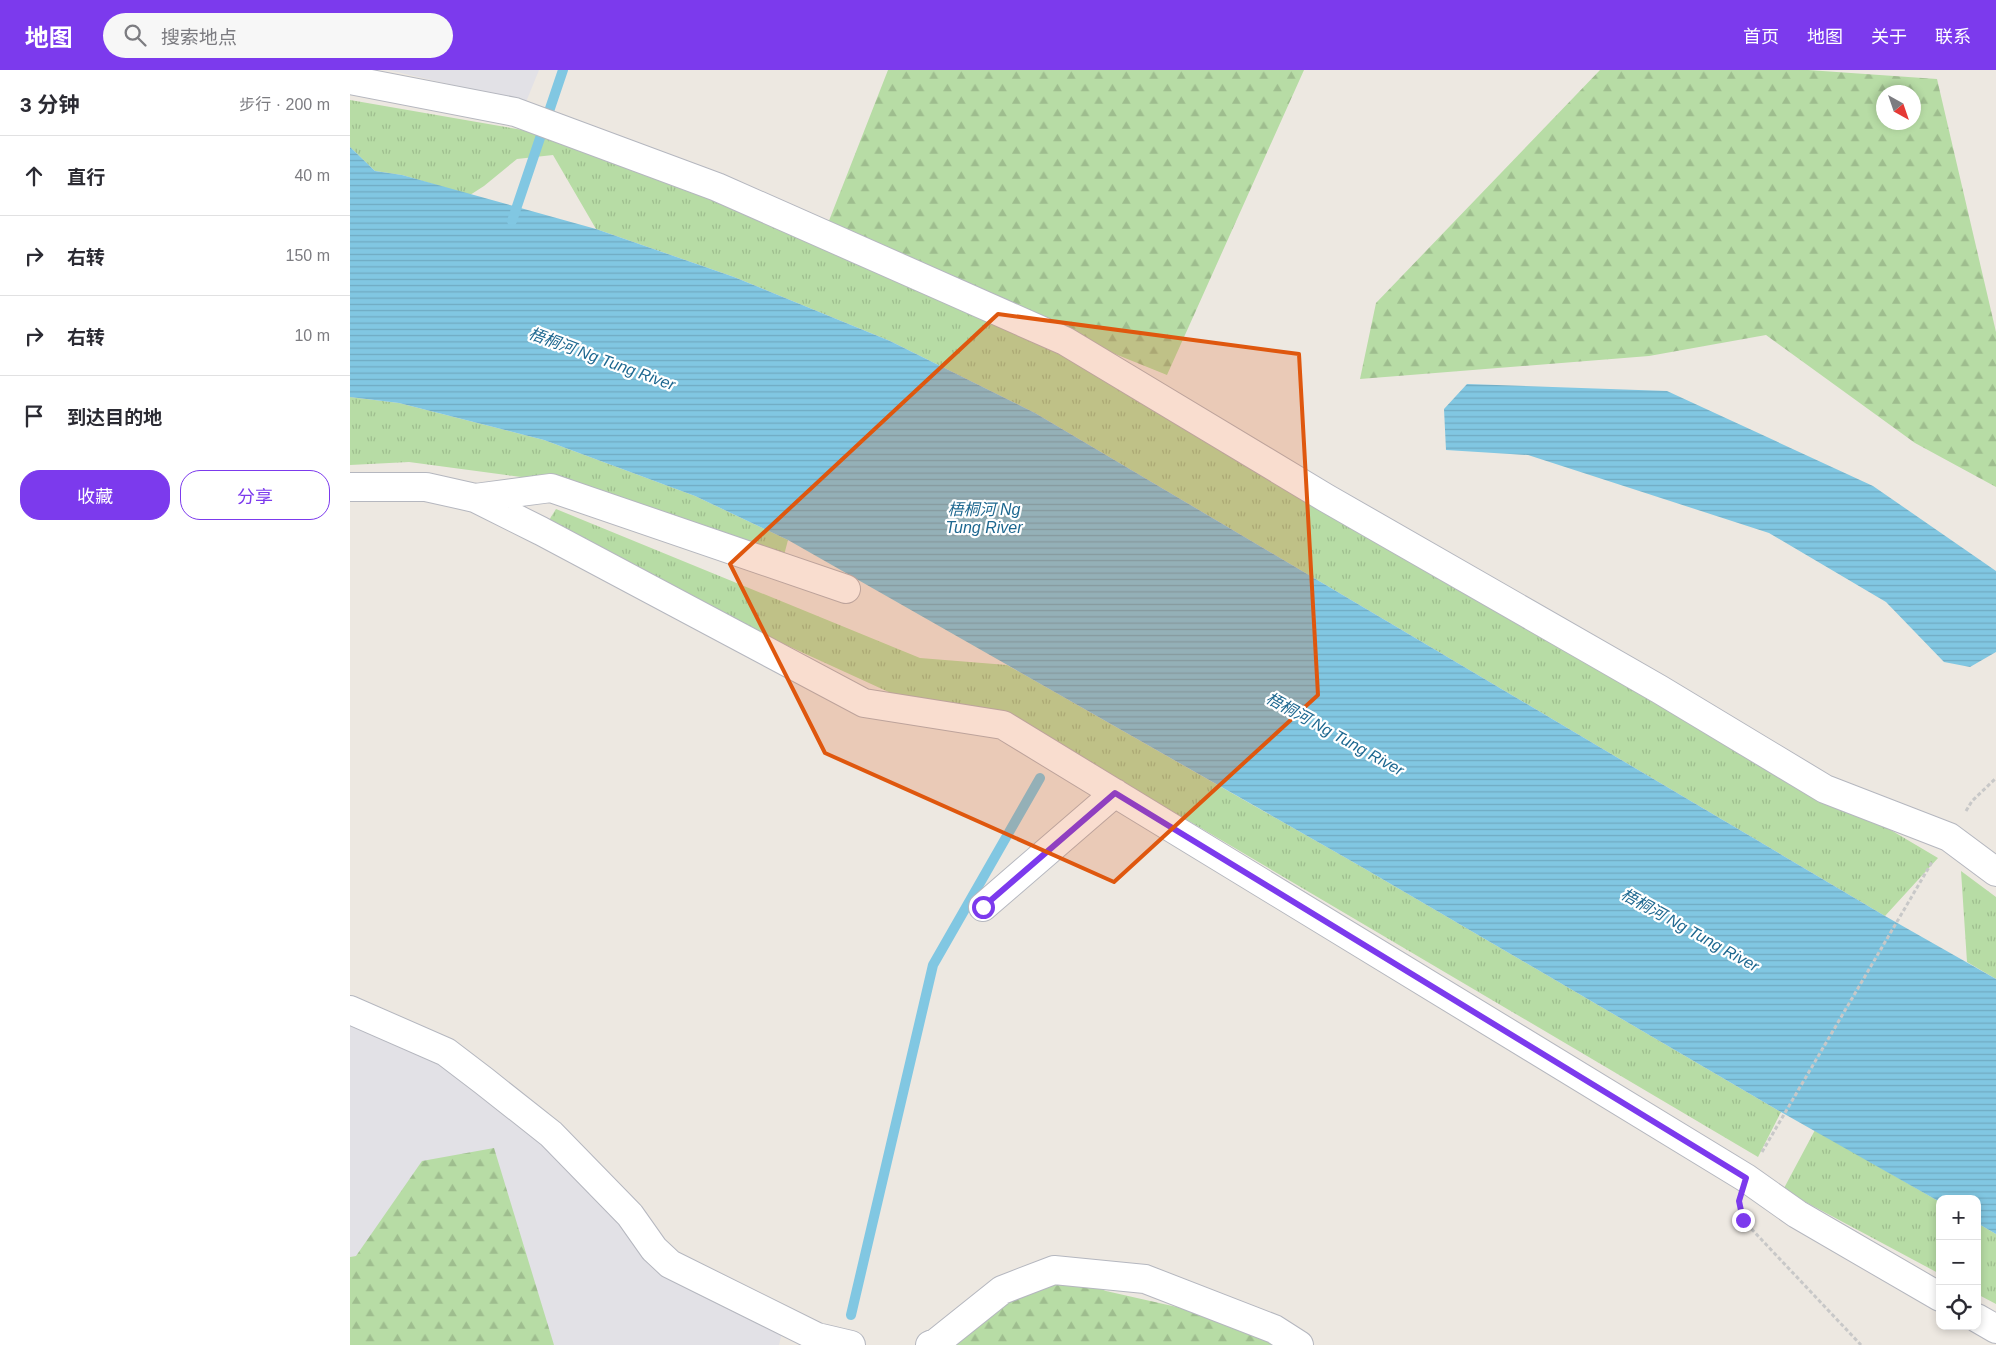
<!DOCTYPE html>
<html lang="zh">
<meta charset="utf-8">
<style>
:root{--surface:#fff;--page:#f7f7f7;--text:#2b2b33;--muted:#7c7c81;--line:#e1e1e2;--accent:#7c3aed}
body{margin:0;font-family:Arial,"Noto Sans SC",sans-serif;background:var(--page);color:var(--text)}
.controls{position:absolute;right:15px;bottom:15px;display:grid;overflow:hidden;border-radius:10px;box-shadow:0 2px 8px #0003}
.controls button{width:45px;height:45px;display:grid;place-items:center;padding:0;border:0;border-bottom:1px solid var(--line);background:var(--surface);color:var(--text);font:25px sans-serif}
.compass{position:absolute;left:1526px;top:15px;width:45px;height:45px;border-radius:50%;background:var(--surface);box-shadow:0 2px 8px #0003;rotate:140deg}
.stop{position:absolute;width:15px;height:15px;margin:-11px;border:4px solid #7c3aed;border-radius:50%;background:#fff}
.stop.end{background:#7c3aed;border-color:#fff;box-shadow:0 1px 5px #0008}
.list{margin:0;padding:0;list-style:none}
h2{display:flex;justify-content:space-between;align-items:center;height:65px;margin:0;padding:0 20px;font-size:21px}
h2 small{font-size:16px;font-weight:400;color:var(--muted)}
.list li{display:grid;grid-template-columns:32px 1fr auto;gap:15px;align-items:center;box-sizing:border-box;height:80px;padding:0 20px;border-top:1px solid var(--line)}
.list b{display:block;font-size:19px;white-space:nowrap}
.list em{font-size:16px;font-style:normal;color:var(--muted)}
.actions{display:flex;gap:10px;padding:15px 20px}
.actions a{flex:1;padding:11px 0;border:1px solid var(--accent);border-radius:20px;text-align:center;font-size:18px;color:var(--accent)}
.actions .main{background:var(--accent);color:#fff}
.icon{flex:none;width:28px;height:28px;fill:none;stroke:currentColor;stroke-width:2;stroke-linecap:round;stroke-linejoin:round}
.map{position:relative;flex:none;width:1646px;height:1275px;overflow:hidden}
header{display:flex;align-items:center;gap:30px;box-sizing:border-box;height:70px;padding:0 25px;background:var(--accent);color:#fff}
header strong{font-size:24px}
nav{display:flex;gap:28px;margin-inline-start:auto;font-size:18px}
.search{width:350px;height:45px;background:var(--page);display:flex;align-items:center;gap:12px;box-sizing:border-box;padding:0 18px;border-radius:28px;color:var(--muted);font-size:19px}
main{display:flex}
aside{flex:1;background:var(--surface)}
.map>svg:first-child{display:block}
.industrial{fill:#e2e1e6}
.grass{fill:url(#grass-tufts)}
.forest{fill:url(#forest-firs);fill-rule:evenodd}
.water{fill:url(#water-rules)}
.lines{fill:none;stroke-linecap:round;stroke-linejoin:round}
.stream{stroke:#81c7e2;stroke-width:10}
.minor-casing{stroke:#b5b7bf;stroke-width:30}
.path{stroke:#c8c8c8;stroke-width:3;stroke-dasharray:4 2.5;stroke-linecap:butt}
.minor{stroke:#fff;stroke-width:28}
.route{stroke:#7c3aed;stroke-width:6}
.marked{fill:#df570e;fill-opacity:0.2;stroke:#df570e;stroke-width:4;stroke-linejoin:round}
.labels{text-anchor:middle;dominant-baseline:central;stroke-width:4.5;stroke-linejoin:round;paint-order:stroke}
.water-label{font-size:16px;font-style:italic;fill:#1e6890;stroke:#fff}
</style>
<header>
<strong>地图</strong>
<div class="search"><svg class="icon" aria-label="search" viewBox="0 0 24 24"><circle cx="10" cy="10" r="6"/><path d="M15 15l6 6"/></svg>搜索地点</div>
<nav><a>首页</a><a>地图</a><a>关于</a><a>联系</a></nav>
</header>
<main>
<aside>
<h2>3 分钟<small>步行 · 200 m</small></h2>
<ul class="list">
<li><svg class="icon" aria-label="ahead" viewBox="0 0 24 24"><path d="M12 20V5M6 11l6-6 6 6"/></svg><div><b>直行</b></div><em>40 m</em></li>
<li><svg class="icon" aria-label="right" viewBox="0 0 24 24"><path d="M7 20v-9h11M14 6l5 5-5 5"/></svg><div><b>右转</b></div><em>150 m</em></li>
<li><svg class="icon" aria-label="right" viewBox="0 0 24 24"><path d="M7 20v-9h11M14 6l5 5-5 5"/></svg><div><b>右转</b></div><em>10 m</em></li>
<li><svg class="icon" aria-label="arrive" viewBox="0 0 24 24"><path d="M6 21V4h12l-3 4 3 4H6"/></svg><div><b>到达目的地</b></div></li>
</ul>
<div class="actions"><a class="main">收藏</a><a>分享</a></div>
</aside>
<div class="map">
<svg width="1646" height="1275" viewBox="0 0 1646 1275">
<defs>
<pattern id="grass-tufts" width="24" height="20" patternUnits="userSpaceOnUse" patternTransform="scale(1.25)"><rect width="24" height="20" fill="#b7dca5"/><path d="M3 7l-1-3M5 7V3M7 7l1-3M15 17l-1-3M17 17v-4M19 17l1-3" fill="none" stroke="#9ebd8e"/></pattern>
<pattern id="forest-firs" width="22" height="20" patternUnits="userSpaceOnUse" patternTransform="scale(1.25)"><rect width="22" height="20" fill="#b7dca5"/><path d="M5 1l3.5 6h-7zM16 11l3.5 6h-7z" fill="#9ebd8e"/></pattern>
<pattern id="water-rules" width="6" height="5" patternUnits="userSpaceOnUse" patternTransform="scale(1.25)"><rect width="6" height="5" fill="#81c7e2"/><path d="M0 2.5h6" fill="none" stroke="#70abc2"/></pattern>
</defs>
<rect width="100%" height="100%" fill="#ede8e1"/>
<path class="industrial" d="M38,0H189L176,32Z
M0,942L96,982L320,1194L435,1251L429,1275H199L6,1186L0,1187Z"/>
<path class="grass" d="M0,30L196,64L376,121L715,271L1588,788L1535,846L685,343L540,271L384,207L246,159L203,85L167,89L134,116L120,125L52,105L25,101L0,77Z
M0,327L49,333L194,370L345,426L438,470L433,489L217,413L59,392L0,395Z
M206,439L570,588L657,595L1010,796L1431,1042L1408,1087L666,649L543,624L191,463Z
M1611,801L1646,827V909L1617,892Z
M1465,1060L1590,1132V1204L1433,1120Z
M1627,1153L1646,1164V1234L1627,1224Z"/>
<path class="forest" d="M538,0H954L817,305L473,166Z
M1250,0H1458L1587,9L1646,262V417L1565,373L1416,265L1299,286L1010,309L1026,233ZM1564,22V52H1534V22Z
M144,1078L204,1275H0V1187L6,1186L72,1091Z
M704,1200L756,1221L924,1259L938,1275H575Z"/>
<path class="water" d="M0,77L25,101L52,105L246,159L384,207L540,271L685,343L1535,846L1646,909V1164L1627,1153V1129H1590V1132L1431,1042L1010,796L438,470L345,426L194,370L49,333L0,327Z
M1117,314L1317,321L1523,416L1646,501V582L1620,597L1594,592L1536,532L1419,463L1178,385L1096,380L1094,339Z"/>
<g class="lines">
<path class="stream" d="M162,151L213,0
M501,1245L583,895L690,708"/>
<g class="minor-casing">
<path id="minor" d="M0,10L165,42L367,117L715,271L976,428L1309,619L1475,719L1599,767L1646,802
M0,417H76L125,428L191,461L514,633L653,655L1396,1108L1447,1144L1590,1227
M125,428L201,418L496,519
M633,837L765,723
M0,940L96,982L134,1011L201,1064L280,1145L304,1179L320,1194L467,1267L501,1275
M1627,1248L1646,1259
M580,1275L587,1272L652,1220L704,1200L795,1209L924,1259L949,1275"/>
</g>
<path class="path" d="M1616,741L1622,731L1646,708
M1412,1082L1582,792
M1391,1143L1393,1150L1511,1275"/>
<use href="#minor" class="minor"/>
</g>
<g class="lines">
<path class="route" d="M633,837L765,723L1396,1108L1389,1131L1393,1150"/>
</g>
<path class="marked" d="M648,244L949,284L968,625L764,812L475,683L380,494Z"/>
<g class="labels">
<g class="water-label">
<text transform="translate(252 289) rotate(20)">梧桐河 Ng Tung River</text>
<text x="634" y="439">梧桐河 Ng<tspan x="634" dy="18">Tung River</tspan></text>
<text transform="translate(985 664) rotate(29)">梧桐河 Ng Tung River</text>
<text transform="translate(1340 860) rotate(29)">梧桐河 Ng Tung River</text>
</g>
</g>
</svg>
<div class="controls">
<button>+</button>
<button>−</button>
<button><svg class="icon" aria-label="locate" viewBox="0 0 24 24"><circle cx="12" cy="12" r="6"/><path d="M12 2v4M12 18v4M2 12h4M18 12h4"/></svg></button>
</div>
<svg class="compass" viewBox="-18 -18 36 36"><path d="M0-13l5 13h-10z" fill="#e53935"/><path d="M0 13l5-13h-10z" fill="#7c7c81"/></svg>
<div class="stop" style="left:633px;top:837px"></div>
<div class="stop end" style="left:1393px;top:1150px"></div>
</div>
</main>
